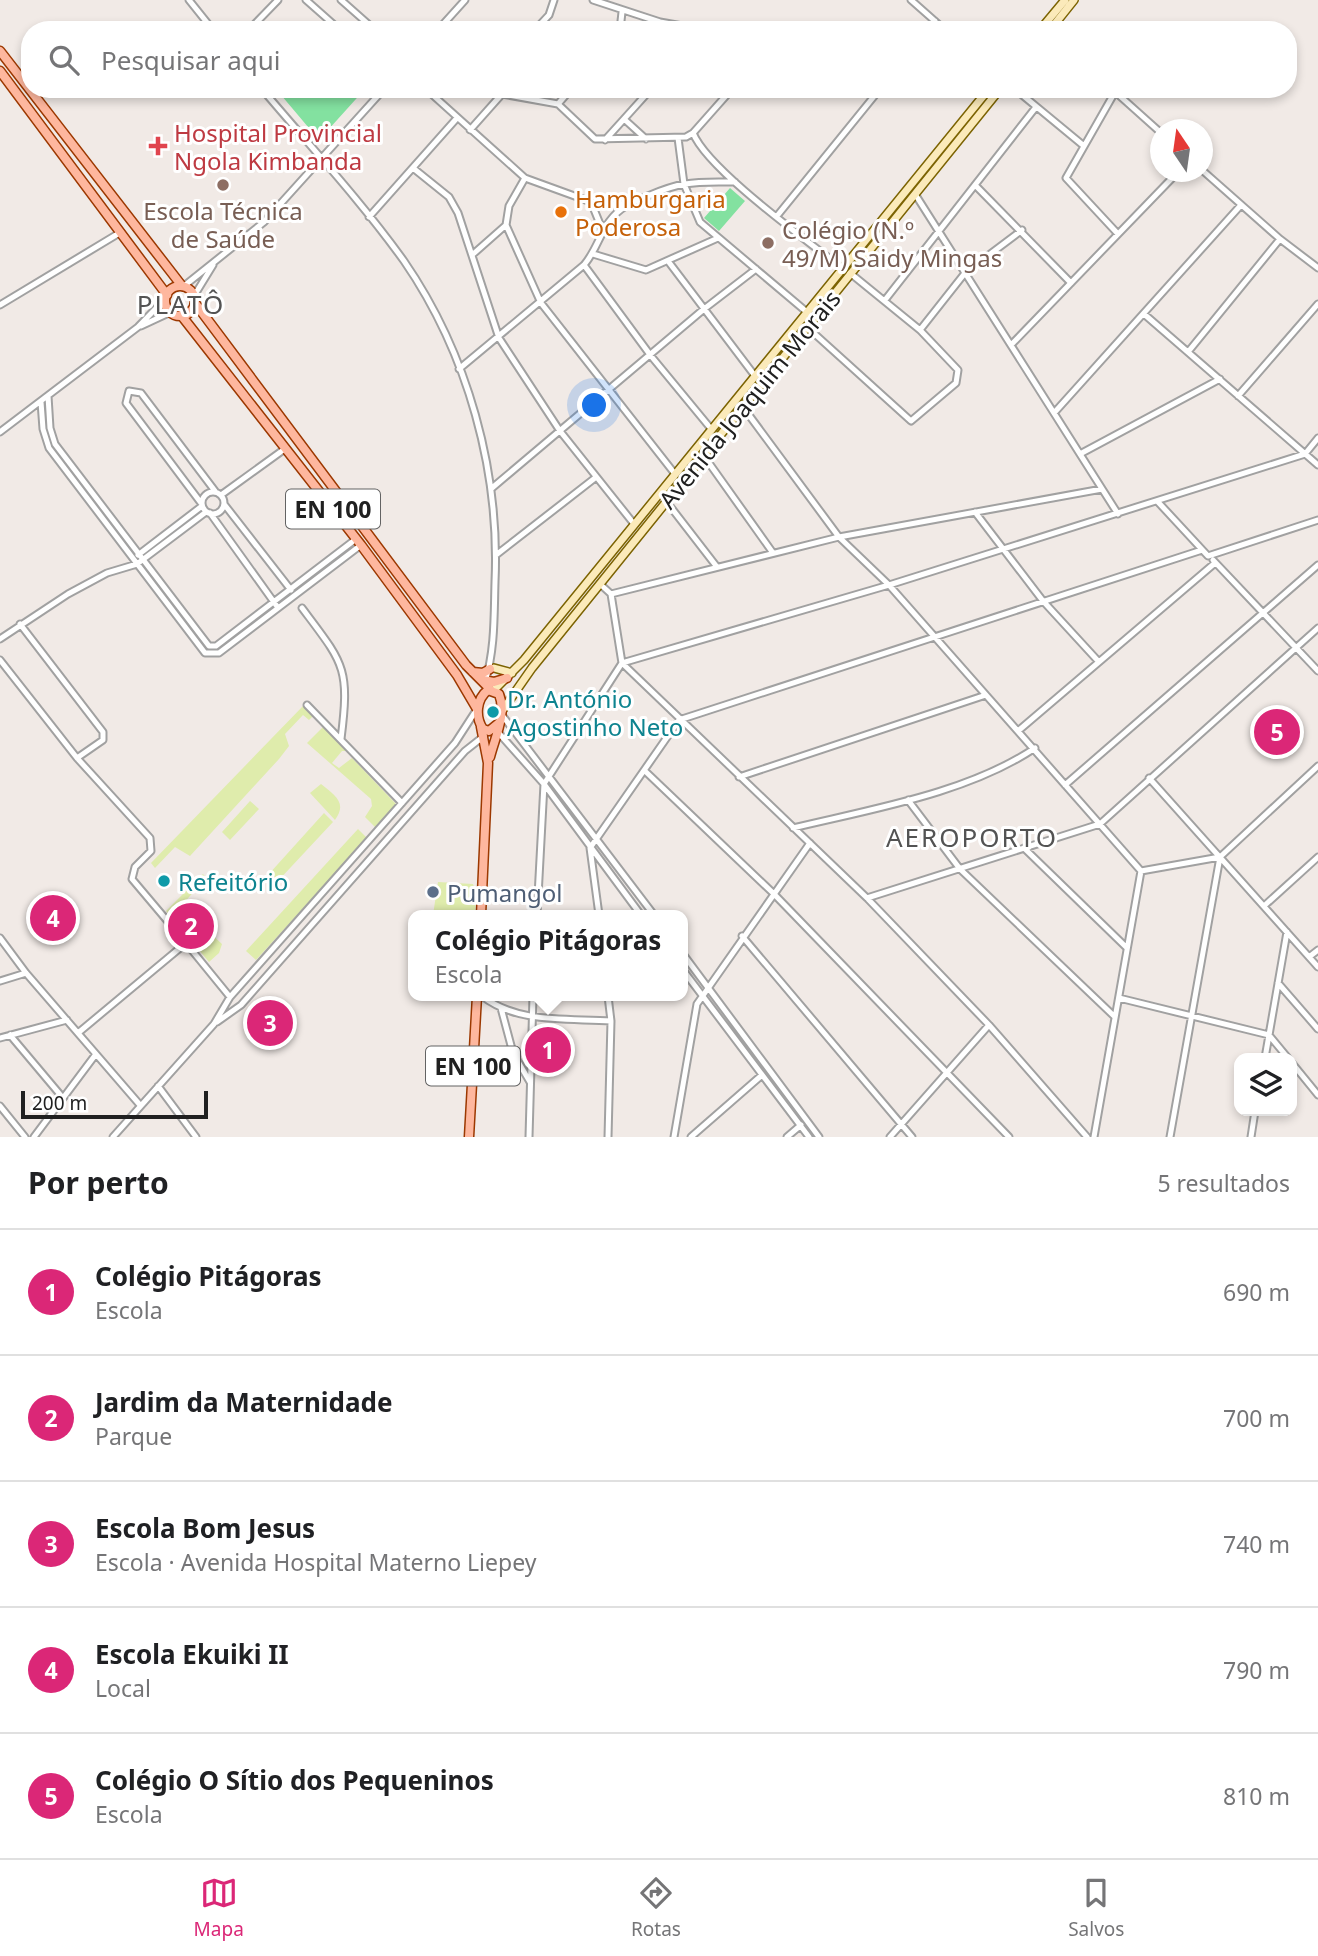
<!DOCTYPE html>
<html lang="pt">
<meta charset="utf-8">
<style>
:root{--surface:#fff;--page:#f6f6f6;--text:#202124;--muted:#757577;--line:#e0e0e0;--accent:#db2777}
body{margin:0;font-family:"Noto Sans",sans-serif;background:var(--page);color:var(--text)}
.controls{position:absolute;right:21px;bottom:21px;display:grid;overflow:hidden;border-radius:14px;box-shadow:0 4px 10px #0003}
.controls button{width:63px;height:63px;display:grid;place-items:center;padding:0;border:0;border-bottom:2px solid var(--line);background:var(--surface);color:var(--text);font:35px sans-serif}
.compass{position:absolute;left:1150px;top:119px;width:63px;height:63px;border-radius:50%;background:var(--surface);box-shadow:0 4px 10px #0003;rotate:347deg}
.scale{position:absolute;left:21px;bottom:18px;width:187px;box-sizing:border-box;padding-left:7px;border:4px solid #202020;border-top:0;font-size:19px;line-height:24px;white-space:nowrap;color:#202020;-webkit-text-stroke:5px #fff;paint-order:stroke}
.you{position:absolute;left:595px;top:406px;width:24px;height:24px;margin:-18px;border:5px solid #fff;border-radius:50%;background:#1a73e8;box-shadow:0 0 0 10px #1a73e833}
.badge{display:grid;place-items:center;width:46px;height:46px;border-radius:50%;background:var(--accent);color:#fff;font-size:23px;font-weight:700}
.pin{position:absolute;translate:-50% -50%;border:4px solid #fff;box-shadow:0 2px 7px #0006}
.popup{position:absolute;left:408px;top:910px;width:280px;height:91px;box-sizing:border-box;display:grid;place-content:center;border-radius:14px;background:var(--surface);filter:drop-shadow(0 2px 5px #0005);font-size:23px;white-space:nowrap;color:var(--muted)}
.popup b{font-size:26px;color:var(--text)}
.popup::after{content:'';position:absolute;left:50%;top:100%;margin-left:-14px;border:14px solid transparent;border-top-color:var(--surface)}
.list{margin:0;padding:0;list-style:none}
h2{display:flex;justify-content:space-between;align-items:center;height:91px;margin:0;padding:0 28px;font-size:30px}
h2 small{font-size:23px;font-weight:400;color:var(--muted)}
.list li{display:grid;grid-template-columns:46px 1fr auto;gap:21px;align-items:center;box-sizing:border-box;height:126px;padding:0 28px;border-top:2px solid var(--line)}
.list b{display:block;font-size:26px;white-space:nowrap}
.list p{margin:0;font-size:23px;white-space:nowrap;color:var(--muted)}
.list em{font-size:23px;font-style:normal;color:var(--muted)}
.icon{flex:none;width:38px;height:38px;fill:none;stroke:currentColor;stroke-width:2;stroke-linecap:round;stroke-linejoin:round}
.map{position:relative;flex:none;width:1318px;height:1137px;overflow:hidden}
.search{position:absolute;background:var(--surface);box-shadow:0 4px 10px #0003;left:21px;right:21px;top:21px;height:77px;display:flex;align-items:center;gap:18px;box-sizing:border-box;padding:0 24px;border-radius:28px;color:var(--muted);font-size:26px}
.sheet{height:721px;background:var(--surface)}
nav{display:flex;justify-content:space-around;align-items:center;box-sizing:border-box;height:98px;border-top:2px solid var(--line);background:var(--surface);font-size:19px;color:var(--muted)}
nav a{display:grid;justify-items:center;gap:4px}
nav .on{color:var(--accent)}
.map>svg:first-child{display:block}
.grass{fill:#dfecac}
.pitch{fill:#83e1a0}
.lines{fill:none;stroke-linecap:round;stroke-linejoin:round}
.street-casing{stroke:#a1a1a1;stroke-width:9}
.secondary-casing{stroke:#7c6302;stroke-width:10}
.primary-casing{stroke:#9c3800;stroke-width:11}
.street{stroke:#fff;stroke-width:5}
.secondary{stroke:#fbeaba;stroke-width:7}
.primary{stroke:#feb79e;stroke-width:8}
.health-dot{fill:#e0444e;stroke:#fff;stroke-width:2.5}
.education-dot{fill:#8d6e63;stroke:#fff;stroke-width:2.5}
.food-dot{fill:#e8710a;stroke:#fff;stroke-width:2.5}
.culture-dot{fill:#0f9aa8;stroke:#fff;stroke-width:2.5}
.service-dot{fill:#5c6f8a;stroke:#fff;stroke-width:2.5}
.labels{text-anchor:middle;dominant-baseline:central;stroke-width:6;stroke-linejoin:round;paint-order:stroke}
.shield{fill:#fff;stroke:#636363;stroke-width:2}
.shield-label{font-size:23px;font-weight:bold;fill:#202020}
.health-label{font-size:24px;fill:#be3a42;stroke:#fff;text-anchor:start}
.food-label{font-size:24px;fill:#c56008;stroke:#fff;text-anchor:start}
.education-label{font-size:24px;fill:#785e54;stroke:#fff}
.street-label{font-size:24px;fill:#202020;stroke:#fff}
.culture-label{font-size:24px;fill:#0d838f;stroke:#fff;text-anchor:start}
.service-label{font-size:24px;fill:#4e5e75;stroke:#fff;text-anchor:start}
.neighbourhood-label{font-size:26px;letter-spacing:2px;fill:#535353;stroke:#fff}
</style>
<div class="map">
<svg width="1318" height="1137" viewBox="0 0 1318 1137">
<rect width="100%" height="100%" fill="#f1eae6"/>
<path class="grass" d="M303,706L313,716L309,720L303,715L285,734L289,746L279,759L190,856L175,847L155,868L151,863Z
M323,727L346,751H342L332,763L339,768L352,758L397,805L376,828L365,817L372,806L371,799L307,743Z
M321,784C334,795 348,802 335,820L310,793Z
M250,801L259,809L230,840L222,832Z
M324,813L333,822L277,882L268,875Z
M358,829L367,838L256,960L246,951Z
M203,874L206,878L181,906L222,944L219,953L209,962L166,911Z
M438,882L473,884L476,893L475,915H433Z"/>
<path class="pitch" d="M276,89H365L319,140Z
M730,188L745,201L719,231L704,218Z"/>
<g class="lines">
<g class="street-casing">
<path id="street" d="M189,0L213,30
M306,0L340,30
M341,0L375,30
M593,0L660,22L705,30
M911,0L945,30
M249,30L278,0
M438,30L465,0
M535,30L549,15L554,0
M620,30L622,12
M928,30L935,21
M262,89C310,146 361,201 404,261C468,354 500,471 495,582C494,616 495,650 485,682
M426,89L525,178L591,202
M493,89L502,94L558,104L595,139L686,137L693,133L732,89
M1015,89L1084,146
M1112,89L1160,132
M383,91L426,90
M1115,92L1066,178L1118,234
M558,104L571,89
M470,130L502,94
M693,133C708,170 808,241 843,269
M678,138L684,184L700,222L808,313
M646,139L624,119L651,89
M605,140L624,119
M413,168L449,197L458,213L499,338L560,431L634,524
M1202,170L1280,239L1318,268
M975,185L1071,283
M915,194L1118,514
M777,216L880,89
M369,217L457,118
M506,225L541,303L675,474
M602,229L591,202C633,213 647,190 685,184C701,181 718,182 735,182
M593,254L646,270L718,238
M472,255L506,225L509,206L525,178
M668,261L755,376
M584,265L651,356L712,430
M184,286L264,222L384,89
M194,296L213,265
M885,300L1036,107
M0,305L121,232
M1144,314L1318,465
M141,326L171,312
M807,327L911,421L956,383L958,370L920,330L850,273
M920,330L965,273L1022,230
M1011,345L1178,172
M1188,352L1280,239
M459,369L584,265C601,245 601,221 626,206
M48,396L50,428L55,444L209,646H216L356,539
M1238,396L1318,304
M41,402L43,429L49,448L205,653H219L361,545
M743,407L839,537L889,585L1141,871
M1054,413L1241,205
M0,432L138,327L166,298
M1080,454L1220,379
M704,456L773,553
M492,488L704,309L756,269
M202 503a11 11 0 1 1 22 0a11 11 0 1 1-22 0Z
M221,495L286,448
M666,501L717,567
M1158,502L1208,556L1318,520
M201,503L126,403L129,391L141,393L215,491
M224,504L291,590
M975,512L1043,601L1099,662
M210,513L276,605
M138,555L202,506
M496,555L595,478
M1213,560L1318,671
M600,584L611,594L622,663L867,898L989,1025L1087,1137
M611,594L839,537L1102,489
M302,608C344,664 350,667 341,739
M20,624L103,732V740L77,758
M0,639L68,594L107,573L137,564L206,512
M0,660L77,758L150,838L151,851L135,867L132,879L186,943
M307,705L402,803
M502,715L654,915
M497,731L544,784L641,915
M1018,731L1215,563
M645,771L773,893L1009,1137
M739,777L986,695
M1149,778L1318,967
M1065,785L1318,565
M908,800L960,869L1115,1017
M793,828C872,809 968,793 1035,748
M1024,848L1127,948
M1141,871L1220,857L1318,766
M867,898L1100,824L1318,628
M1264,906L1318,857
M537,915L544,784L622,663L889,585L1305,454L1318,438
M599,915L590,848L679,720L1202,550
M742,936L912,1137
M0,938L26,973L140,1105
M683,954L819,1137
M1309,957L1318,950
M683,970L809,1137
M0,981L26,973
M1278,983L1318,1029
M482,996C518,1024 568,1018 611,1021L608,996
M1119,998L1269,1035L1288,1058
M501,1008L513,1053L530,1082
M217,1022L241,1005L465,751L484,736
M78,1033L186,943L230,997
M10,1035L63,1098
M0,1038L67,1020
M1265,1058L1287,932
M1292,1063L1318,1095
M158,1086L196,1137
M0,1106L25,1137
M34,1137L96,1054
M113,1137L214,1024L230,997L455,743L477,709
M529,1137L533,996
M608,1137L611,1021
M674,1137L697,1004L810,843
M691,1137L762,1075
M787,1137L801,1125
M890,1137L989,1025
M1094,1137L1141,871
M1170,1137L1220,857
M1251,1137L1255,1111"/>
</g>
<g class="secondary-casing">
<path id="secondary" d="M1040,30L1065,0
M1050,30L1074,0
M494,668L512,673
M494,690L524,660L989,89
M502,711L532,668L1000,89"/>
</g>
<g class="primary-casing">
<path id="primary" d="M0,51L182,286
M0,71L167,295
M165 301a15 15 0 1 1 30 0a15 15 0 1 1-30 0Z
M195,303L466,665L490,689
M181,315L361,545L457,675L477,709
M473,672L483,673L490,669
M483,680L494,682L507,678
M490,757C495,737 507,714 499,694L488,690C476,699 475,717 483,729L489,731L500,722
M481,915L488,763L481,727
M469,1137L477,996"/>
</g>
<use href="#street" class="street"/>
<use href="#secondary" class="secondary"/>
<use href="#primary" class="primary"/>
</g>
<path class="health-dot" d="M154.5 135.5h7v7h7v7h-7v7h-7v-7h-7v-7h7z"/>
<g class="education-dot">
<circle cx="223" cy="185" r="7"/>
<circle cx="768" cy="243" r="7"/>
</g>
<circle class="food-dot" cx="561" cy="212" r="7"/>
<g class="culture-dot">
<circle cx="493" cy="712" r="7"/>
<circle cx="164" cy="881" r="7"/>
</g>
<circle class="service-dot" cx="433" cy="892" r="7"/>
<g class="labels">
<g class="shield">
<rect x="286" y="489.5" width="94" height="39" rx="5"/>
<rect x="426" y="1046.5" width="94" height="39" rx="5"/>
</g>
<g class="shield-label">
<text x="333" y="509">EN 100</text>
<text x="473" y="1066">EN 100</text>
</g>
<g class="health-label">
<text x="174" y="132">Hospital Provincial<tspan x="174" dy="28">Ngola Kimbanda</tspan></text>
</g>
<g class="food-label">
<text x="575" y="198">Hamburgaria<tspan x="575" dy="28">Poderosa</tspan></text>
</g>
<g class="education-label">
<text x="223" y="210">Escola Técnica<tspan x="223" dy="28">de Saúde</tspan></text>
<text x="782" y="229" text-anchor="start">Colégio (N.º<tspan x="782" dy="28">49/M) Saidy Mingas</tspan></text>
</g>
<g class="street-label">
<text transform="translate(749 399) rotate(-51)">Avenida Joaquim Morais</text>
</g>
<g class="culture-label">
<text x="507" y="698">Dr. António<tspan x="507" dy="28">Agostinho Neto</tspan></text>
<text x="178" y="881">Refeitório</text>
</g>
<g class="service-label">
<text x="447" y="892">Pumangol</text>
</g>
<g class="neighbourhood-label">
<text x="181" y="304">PLATÔ</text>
<text x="972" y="837">AEROPORTO</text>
</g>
</g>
</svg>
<div class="controls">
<button><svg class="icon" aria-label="layers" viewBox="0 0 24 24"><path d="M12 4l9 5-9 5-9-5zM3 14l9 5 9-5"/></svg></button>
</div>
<svg class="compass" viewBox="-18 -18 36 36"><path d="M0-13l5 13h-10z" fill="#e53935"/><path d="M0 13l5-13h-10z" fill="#757577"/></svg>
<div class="scale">200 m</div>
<div class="you"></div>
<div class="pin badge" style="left:548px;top:1050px">1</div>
<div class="popup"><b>Colégio Pitágoras</b>Escola</div>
<div class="pin badge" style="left:191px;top:926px">2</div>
<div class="pin badge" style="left:270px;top:1023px">3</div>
<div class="pin badge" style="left:53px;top:918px">4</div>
<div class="pin badge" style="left:1277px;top:732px">5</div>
<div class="search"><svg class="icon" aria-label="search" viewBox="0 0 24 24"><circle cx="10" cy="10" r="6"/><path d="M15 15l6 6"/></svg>Pesquisar aqui</div>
</div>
<section class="sheet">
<h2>Por perto<small>5 resultados</small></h2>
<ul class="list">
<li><span class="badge">1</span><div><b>Colégio Pitágoras</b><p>Escola</p></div><em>690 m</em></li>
<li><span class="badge">2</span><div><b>Jardim da Maternidade</b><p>Parque</p></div><em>700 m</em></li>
<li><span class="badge">3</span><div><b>Escola Bom Jesus</b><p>Escola · Avenida Hospital Materno Liepey</p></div><em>740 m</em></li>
<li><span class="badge">4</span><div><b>Escola Ekuiki II</b><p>Local</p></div><em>790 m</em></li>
<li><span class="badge">5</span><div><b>Colégio O Sítio dos Pequeninos</b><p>Escola</p></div><em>810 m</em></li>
</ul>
</section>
<nav>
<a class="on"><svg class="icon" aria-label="map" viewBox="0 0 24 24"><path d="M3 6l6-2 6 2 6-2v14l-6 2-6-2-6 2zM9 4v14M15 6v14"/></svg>Mapa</a>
<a><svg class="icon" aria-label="directions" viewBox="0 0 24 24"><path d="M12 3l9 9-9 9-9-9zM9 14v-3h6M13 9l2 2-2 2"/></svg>Rotas</a>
<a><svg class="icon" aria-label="saved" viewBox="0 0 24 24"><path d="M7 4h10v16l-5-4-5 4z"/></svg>Salvos</a>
</nav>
